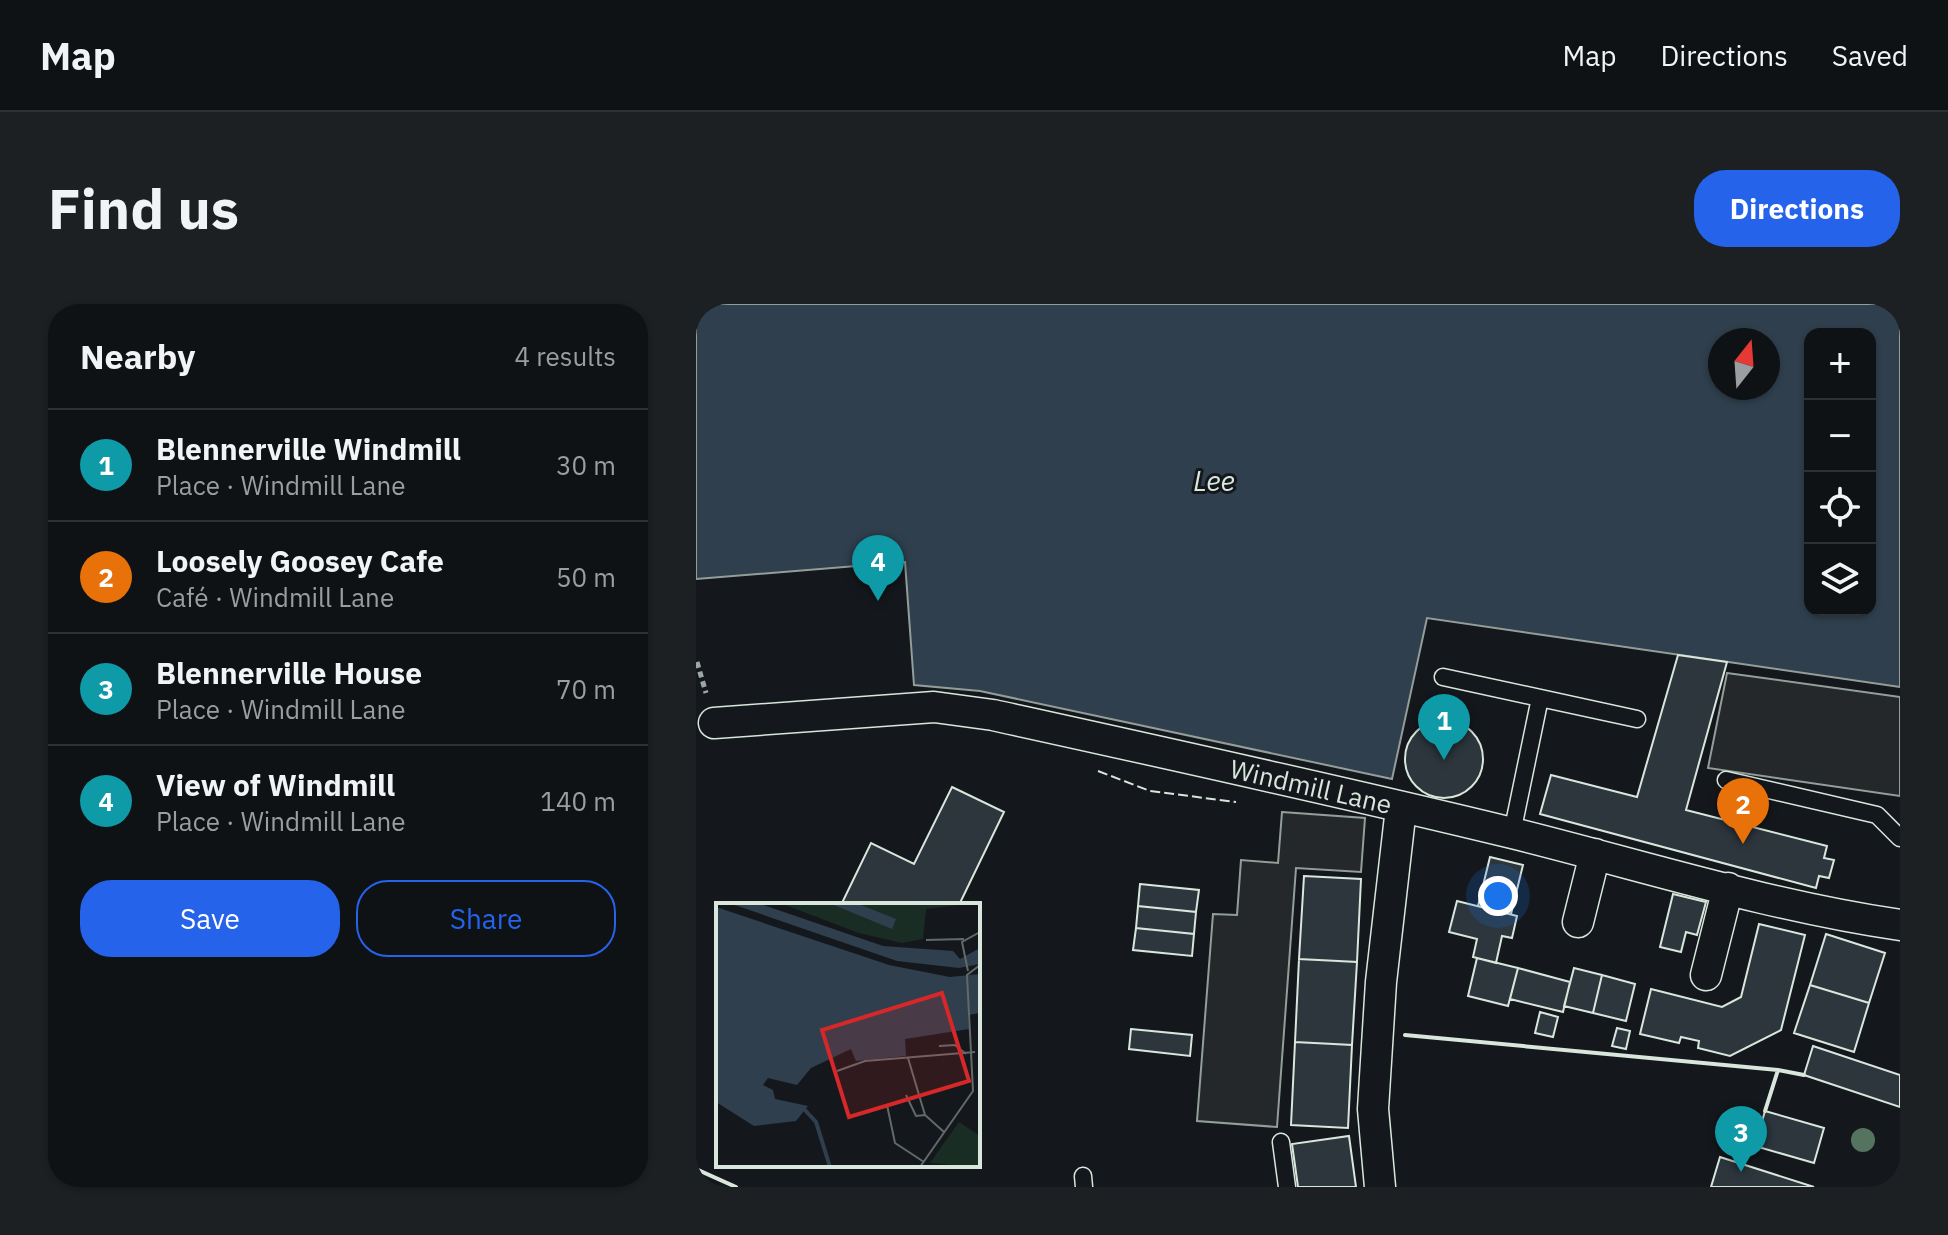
<!DOCTYPE html>
<meta charset="utf-8">
<style>
:root{--surface:#0f1215;--page:#1d2022;--text:#f1f3f6;--muted:#9b9ea0;--line:#2f3234;--accent:#2563eb}
body{margin:0;font-family:"IBM Plex Sans",sans-serif;background:var(--page);color:var(--text)}
.controls{position:absolute;right:24px;top:24px;display:grid;overflow:hidden;border-radius:16px;box-shadow:0 2px 6px #0004}
.controls button{width:72px;height:72px;display:grid;place-items:center;padding:0;border:0;border-bottom:2px solid var(--line);background:var(--surface);color:var(--text);font:40px sans-serif}
.compass{position:absolute;left:1012px;top:24px;width:72px;height:72px;border-radius:50%;background:var(--surface);box-shadow:0 2px 6px #0004;rotate:17deg}
.you{position:absolute;left:802px;top:592px;width:28px;height:28px;margin:-20px;border:6px solid #fff;border-radius:50%;background:#1a73e8;box-shadow:0 0 0 12px #1a73e833}
.badge{display:grid;place-items:center;width:52px;height:52px;border-radius:50%;background:var(--accent);color:#fff;font-size:26px;font-weight:700}
.pin{position:absolute;translate:-50% -66px;filter:drop-shadow(0 2px 4px #0008)}
.pin::after{content:'';position:absolute;top:42px;width:28px;height:24px;background:inherit;clip-path:polygon(0 0,100% 0,50% 100%)}
.list{margin:0;padding:0;list-style:none}
h2{display:flex;justify-content:space-between;align-items:center;height:104px;margin:0;padding:0 32px;font-size:34px}
h2 small{font-size:26px;font-weight:400;color:var(--muted)}
.list li{display:grid;grid-template-columns:52px 1fr auto;gap:24px;align-items:center;box-sizing:border-box;height:112px;padding:0 32px;border-top:2px solid var(--line)}
.list b{display:block;font-size:30px;white-space:nowrap}
.list p{margin:0;font-size:26px;white-space:nowrap;color:var(--muted)}
.list em{font-size:26px;font-style:normal;color:var(--muted)}
.actions{display:flex;gap:16px;padding:24px 32px}
.actions a{flex:1;padding:18px 0;border:2px solid var(--accent);border-radius:32px;text-align:center;font-size:28px;color:var(--accent)}
.actions .main{background:var(--accent);color:#fff}
.icon{flex:none;width:44px;height:44px;fill:none;stroke:currentColor;stroke-width:2;stroke-linecap:round;stroke-linejoin:round}
.map{position:relative;flex:none;width:1204px;height:883px;overflow:hidden;border-radius:32px}
header{display:flex;align-items:center;gap:48px;box-sizing:border-box;height:112px;padding:0 40px;background:var(--surface);border-bottom:2px solid var(--line)}
header strong{font-size:38px}
nav{display:flex;gap:44px;margin-inline-start:auto;font-size:28px}
.intro{display:flex;align-items:center;justify-content:space-between;box-sizing:border-box;height:192px;padding:0 48px}
h1{margin:0;font-size:56px}
.button{padding:20px 36px;border-radius:32px;background:var(--accent);color:#fff;font-size:28px;font-weight:700}
main{display:flex;gap:48px;padding:0 48px}
aside{flex:1;background:var(--surface);border-radius:32px;box-shadow:0 2px 6px #0004}
.map>svg:first-child{display:block}
.parking{fill:#24282b;stroke:#939e99;stroke-width:2}
.water{fill:#2f3f4d;stroke:#939e99;stroke-width:2;fill-rule:evenodd}
.building{fill:#2c363c;stroke:#d8e6dc;stroke-width:2}
.lines{fill:none;stroke-linecap:round;stroke-linejoin:round}
.lane-casing{stroke:#d8e6dc;stroke-width:19}
.street-casing{stroke:#d8e6dc;stroke-width:33}
.path{stroke:#9da8a2;stroke-width:5;stroke-dasharray:6 4;stroke-linecap:butt}
.lane{stroke:#14181c;stroke-width:16}
.street{stroke:#14181c;stroke-width:30}
.fence{stroke:#d8e6dc;stroke-width:2;stroke-dasharray:10 4;stroke-linecap:butt}
.wall{stroke:#d8e6dc;stroke-width:4}
.tree{fill:#55745f}
.labels{text-anchor:middle;dominant-baseline:central;stroke-width:6;stroke-linejoin:round;paint-order:stroke}
.street-label{font-size:26px;fill:#d8e6dc;stroke:#14181c}
.water-label{font-size:28px;font-style:italic;fill:#d8e6dc;stroke:#14181c}
.inset-river{fill:none;stroke:#2f3f4d;stroke-width:4}
.inset-road{fill:none;stroke:#626a69;stroke-width:2}
.view{fill:#d62828;fill-opacity:0.15;stroke:#d62828;stroke-width:4}
.inset-edge{fill:none;stroke:#d8e6dc;stroke-width:4}
</style>
<header>
<strong>Map</strong>
<nav><a>Map</a><a>Directions</a><a>Saved</a></nav>
</header>
<div class="intro"><h1>Find us</h1><a class="button">Directions</a></div>
<main>
<aside>
<h2>Nearby<small>4 results</small></h2>
<ul class="list">
<li><span class="badge" style="background:#0f9aa8">1</span><div><b>Blennerville Windmill</b><p>Place · Windmill Lane</p></div><em>30 m</em></li>
<li><span class="badge" style="background:#e8710a">2</span><div><b>Loosely Goosey Cafe</b><p>Café · Windmill Lane</p></div><em>50 m</em></li>
<li><span class="badge" style="background:#0f9aa8">3</span><div><b>Blennerville House</b><p>Place · Windmill Lane</p></div><em>70 m</em></li>
<li><span class="badge" style="background:#0f9aa8">4</span><div><b>View of Windmill</b><p>Place · Windmill Lane</p></div><em>140 m</em></li>
</ul>
<div class="actions"><a class="main">Save</a><a>Share</a></div>
</aside>
<div class="map">
<svg width="1204" height="883" viewBox="0 0 1204 883">
<rect width="100%" height="100%" fill="#14181c"/>
<path class="parking" d="M1031,369L1204,393V492L1012,464Z
M586,508L669,514L665,568L600,564L581,823L501,817L517,610L541,611L545,556L582,559Z"/>
<path class="water" d="M0,0H1204V383L731,314L696,475L284,387L218,381L209,258L0,275ZM1114,30H1174V306H1114ZM1024,36H1072V84H1024Z"/>
<path class="building" d="M982,351L1031,358L990,506L1131,542L1128,554L1138,556L1133,574L1123,572L1120,584L844,510L855,471L941,493Z
M709 455a39 39 0 1 1 78 0a39 39 0 1 1-78 0Z
M256,483L308,508L263,601H145L175,539L218,560Z
M794,553L827,561L815,610L782,602Z
M608,572L665,575L661,658L603,655Z
M444,580L503,586L500,608L442,602Z
M977,590L1010,598L1001,631L990,628L985,648L964,643Z
M761,597L821,612L816,634L806,632L800,659L777,653L781,635L753,628Z
M442,602L500,608L498,630L440,624Z
M1063,620L1109,631L1085,726L1034,752L1002,744L1003,737L985,733L983,739L944,730L955,685L1026,703L1045,693Z
M440,624L498,630L496,652L437,646Z
M1130,630L1189,649L1173,699L1114,681Z
M781,654L822,664L812,702L772,692Z
M603,655L661,658L656,741L599,738Z
M822,664L874,678L867,708L814,695Z
M878,664L906,671L897,709L868,702Z
M906,671L939,680L930,717L897,709Z
M1114,681L1173,699L1158,748L1098,729Z
M844,708L862,713L857,733L839,729Z
M921,724L934,727L930,745L916,742Z
M435,725L496,731L494,752L433,745Z
M599,738L656,741L652,824L595,821Z
M1117,742L1204,771V803L1108,771Z
M1069,807L1128,824L1118,859L1059,842Z
M653,832L660,883H602L596,840Z
M1024,853L1118,883H1015Z"/>
<g class="lines">
<g class="lane-casing">
<path id="lane" d="M747,373L941,415
M1030,476L1181,511L1204,534
M816,529L844,394
M585,838L591,883
M387,872L388,883"/>
</g>
<g class="street-casing">
<path id="street" d="M18,419L238,403L297,411C470,449 644,487 816,529C945,561 1073,602 1204,621
M882,618L899,550
M1010,671L1032,584
M684,883L677,805L685,678L705,504"/>
</g>
<path class="path" d="M1,358L10,389"/>
<use href="#lane" class="lane"/>
<use href="#street" class="street"/>
<path class="fence" d="M402,467L454,487L540,498"/>
<path class="wall" d="M709,731L1082,766
M1069,807L1082,766L1108,771
M0,865L40,883"/>
</g>
<circle class="tree" cx="1167" cy="836" r="12"/>
<g class="labels">
<g class="street-label">
<text transform="translate(615 482) rotate(13)">Windmill Lane</text>
</g>
<g class="water-label">
<text x="518" y="176">Lee</text>
</g>
</g>
<g transform="translate(20 599)">
<rect width="264" height="264" fill="#14181c"/>
<path d="M64,0H259L210,6L207,36L186,40L143,30ZM243,219L264,233L262,264L214,260Z" fill="#1a2d24"/>
<path d="M13,0H42L167,43L237,48L244,56L264,45V61L243,65L181,58ZM113,0H140L180,16L176,26ZM0,4L173,62L234,74L264,71V110L252,112L253,126L189,136L190,153L140,158L135,146L95,165L81,182L52,175L47,182L57,187L59,196L92,203L80,218L38,223L0,199Z" fill="#2f3f4d"/>
<path class="inset-river" d="M88,206L100,219L114,264"/>
<path class="inset-road" d="M210,37L248,36M252,68L246,39L264,29M223,143L239,142L250,151M192,155L209,212L228,229M121,168L149,158L259,149M190,192L200,213L209,212M171,202L179,240L208,259M204,264L257,188L251,72L264,62"/>
<path class="view" d="M226,90L253,178L133,214L106,127Z"/>
<rect width="264" height="264" class="inset-edge"/>
</g>
</svg>
<div class="controls">
<button>+</button>
<button>−</button>
<button><svg class="icon" aria-label="locate" viewBox="0 0 24 24"><circle cx="12" cy="12" r="6"/><path d="M12 2v4M12 18v4M2 12h4M18 12h4"/></svg></button>
<button><svg class="icon" aria-label="layers" viewBox="0 0 24 24"><path d="M12 4l9 5-9 5-9-5zM3 14l9 5 9-5"/></svg></button>
</div>
<svg class="compass" viewBox="-18 -18 36 36"><path d="M0-13l5 13h-10z" fill="#e53935"/><path d="M0 13l5-13h-10z" fill="#9b9ea0"/></svg>
<div class="you"></div>
<div class="pin badge" style="left:748px;top:456px;background:#0f9aa8">1</div>
<div class="pin badge" style="left:1047px;top:540px;background:#e8710a">2</div>
<div class="pin badge" style="left:1045px;top:868px;background:#0f9aa8">3</div>
<div class="pin badge" style="left:182px;top:297px;background:#0f9aa8">4</div>
</div>
</main>
